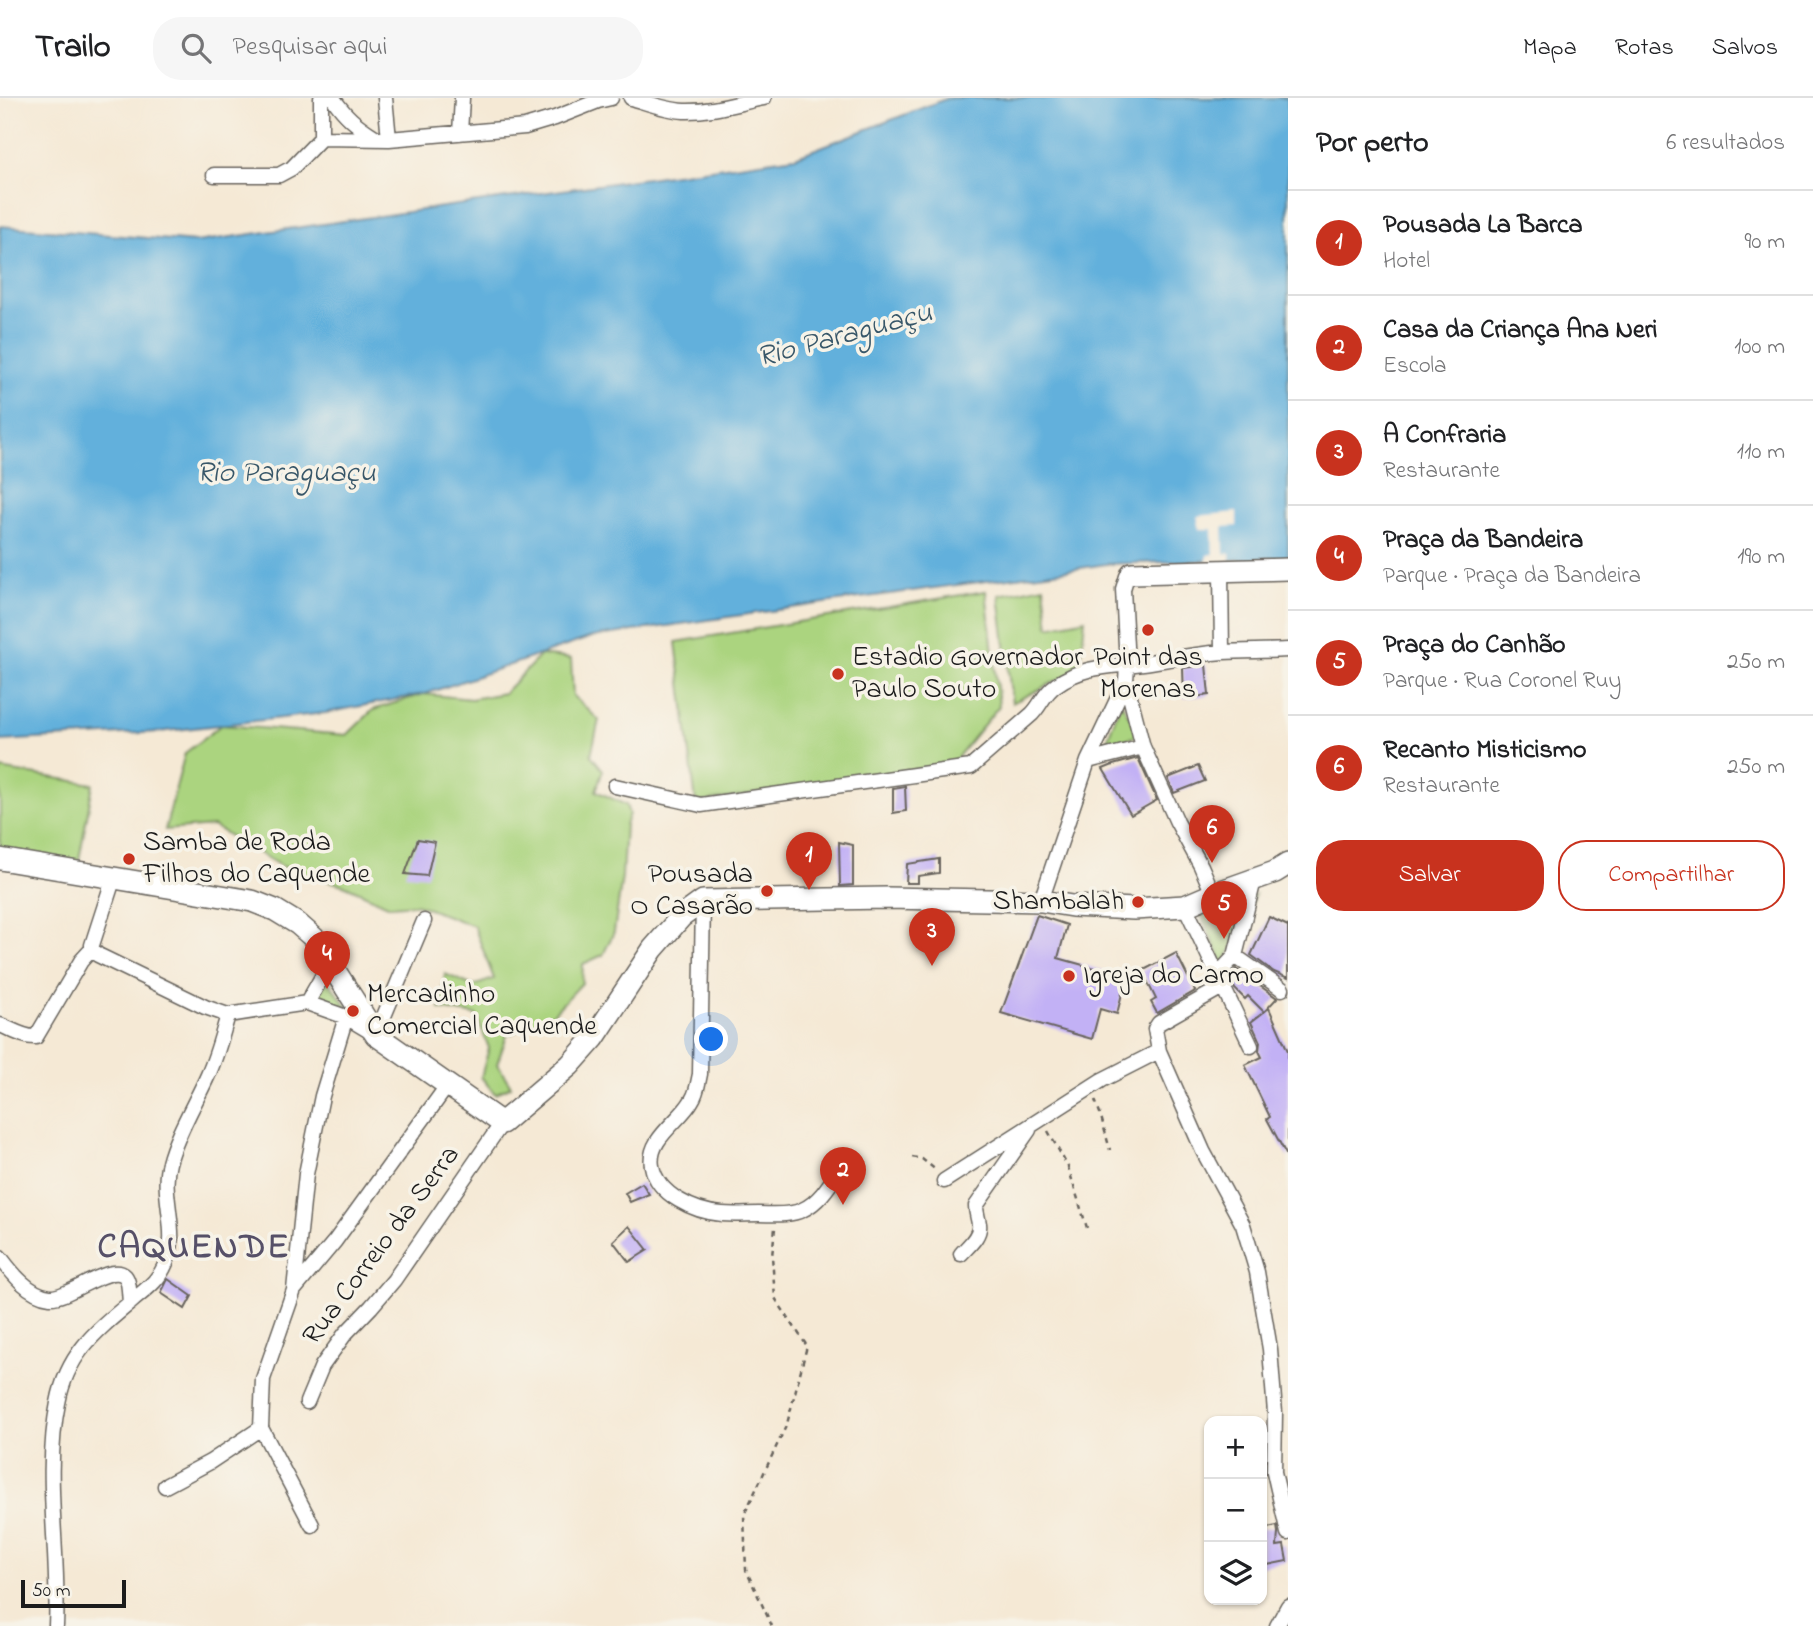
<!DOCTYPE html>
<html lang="pt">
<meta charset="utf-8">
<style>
:root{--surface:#fff;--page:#f6f6f6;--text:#202124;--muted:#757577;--line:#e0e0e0;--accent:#c8321e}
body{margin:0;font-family:"Indie Flower",sans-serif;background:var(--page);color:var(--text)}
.controls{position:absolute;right:21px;bottom:21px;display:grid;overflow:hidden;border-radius:14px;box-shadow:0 2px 5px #0004}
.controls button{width:63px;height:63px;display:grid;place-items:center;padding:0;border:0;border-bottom:2px solid var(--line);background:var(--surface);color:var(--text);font:35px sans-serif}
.scale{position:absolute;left:21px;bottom:18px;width:105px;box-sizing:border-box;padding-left:7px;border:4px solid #1c1c1c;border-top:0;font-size:19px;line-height:24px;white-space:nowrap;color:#1c1c1c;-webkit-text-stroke:5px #f7f3e8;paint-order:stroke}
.you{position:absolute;left:712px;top:942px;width:24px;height:24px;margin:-18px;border:5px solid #fff;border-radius:50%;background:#1a73e8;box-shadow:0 0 0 10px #1a73e833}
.badge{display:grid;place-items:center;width:46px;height:46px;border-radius:50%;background:var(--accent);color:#fff;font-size:23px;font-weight:700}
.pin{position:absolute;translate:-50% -58px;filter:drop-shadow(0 2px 4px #0008)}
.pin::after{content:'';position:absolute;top:37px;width:24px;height:21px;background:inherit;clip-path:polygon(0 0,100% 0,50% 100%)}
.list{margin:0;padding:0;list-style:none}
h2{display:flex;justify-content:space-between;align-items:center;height:91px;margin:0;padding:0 28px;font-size:30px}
h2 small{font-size:23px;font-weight:400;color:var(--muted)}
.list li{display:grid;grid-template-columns:46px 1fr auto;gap:21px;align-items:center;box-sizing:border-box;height:105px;padding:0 28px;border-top:2px solid var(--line)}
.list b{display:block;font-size:26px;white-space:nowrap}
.list p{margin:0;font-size:23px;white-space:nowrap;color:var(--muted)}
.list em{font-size:23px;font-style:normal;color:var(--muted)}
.actions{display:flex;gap:14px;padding:21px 28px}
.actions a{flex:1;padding:16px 0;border:2px solid var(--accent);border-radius:28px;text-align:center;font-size:24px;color:var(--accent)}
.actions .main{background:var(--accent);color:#fff}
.icon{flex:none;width:38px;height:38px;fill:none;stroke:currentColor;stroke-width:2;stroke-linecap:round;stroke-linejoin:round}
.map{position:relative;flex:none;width:1288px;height:1528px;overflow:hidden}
header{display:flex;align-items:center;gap:42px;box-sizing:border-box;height:98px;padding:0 35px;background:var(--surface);border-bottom:2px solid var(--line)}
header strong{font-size:33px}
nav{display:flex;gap:38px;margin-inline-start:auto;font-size:24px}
.search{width:490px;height:63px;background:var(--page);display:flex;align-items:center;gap:18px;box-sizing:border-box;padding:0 24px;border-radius:28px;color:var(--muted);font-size:26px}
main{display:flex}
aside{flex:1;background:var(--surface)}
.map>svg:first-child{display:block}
.green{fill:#abd47f;stroke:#64784e;stroke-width:2}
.water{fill:#62b0dc;stroke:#3f667c;stroke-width:2}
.pier{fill:#f5e9d5}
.building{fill:#c2b1f5}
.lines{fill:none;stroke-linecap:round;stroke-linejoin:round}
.street-casing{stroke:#68645d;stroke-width:17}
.secondary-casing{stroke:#68645d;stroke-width:24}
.path{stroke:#68645d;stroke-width:2.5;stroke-dasharray:5 5;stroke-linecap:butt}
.street{stroke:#fff;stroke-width:14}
.secondary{stroke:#fff;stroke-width:21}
.poi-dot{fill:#c8321e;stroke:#f7f3e8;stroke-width:2.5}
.labels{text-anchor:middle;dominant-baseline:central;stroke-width:7;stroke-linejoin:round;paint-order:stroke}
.poi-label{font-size:28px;fill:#1c1c1c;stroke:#f7f3e8;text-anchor:start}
.street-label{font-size:28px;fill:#1c1c1c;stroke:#f7f3e8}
.water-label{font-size:30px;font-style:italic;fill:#385769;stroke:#f7f3e8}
.district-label{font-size:35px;font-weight:bold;letter-spacing:2px;fill:#565068;stroke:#f7f3e8}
</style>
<header>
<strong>Trailo</strong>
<div class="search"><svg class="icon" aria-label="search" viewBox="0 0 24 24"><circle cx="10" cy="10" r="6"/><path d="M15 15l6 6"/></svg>Pesquisar aqui</div>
<nav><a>Mapa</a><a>Rotas</a><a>Salvos</a></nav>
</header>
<main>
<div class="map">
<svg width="1288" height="1528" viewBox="0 0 1288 1528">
<rect width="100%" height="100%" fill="#f7f3e8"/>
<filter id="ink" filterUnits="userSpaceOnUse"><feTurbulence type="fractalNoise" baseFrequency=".0143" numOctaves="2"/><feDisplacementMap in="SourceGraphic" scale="14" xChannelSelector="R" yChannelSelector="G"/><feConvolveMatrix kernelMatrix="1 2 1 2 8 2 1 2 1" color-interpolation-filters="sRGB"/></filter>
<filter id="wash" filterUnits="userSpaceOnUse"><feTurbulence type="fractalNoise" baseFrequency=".00686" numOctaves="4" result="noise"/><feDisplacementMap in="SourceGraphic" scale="28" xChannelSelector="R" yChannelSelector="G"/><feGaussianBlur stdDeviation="1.57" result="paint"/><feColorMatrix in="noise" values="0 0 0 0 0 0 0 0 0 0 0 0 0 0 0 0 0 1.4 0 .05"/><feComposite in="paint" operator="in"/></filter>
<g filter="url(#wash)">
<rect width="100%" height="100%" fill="#f5e9d5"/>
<path class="green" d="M1044,488L1049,529L1085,521L1080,571L1012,605L999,497Z
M986,493L999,608L952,666L696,705L676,544Z
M541,557L571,561L573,598L599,622L591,657L603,672L596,693L626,707L629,716L625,727L622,779L614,834L603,857L583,866L582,885L550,919L507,937L497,966L511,988L495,996L481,979L489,950L476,917L440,911L445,876L473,888L494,881L474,828L416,806L390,808L346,788L281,768L213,728L165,732L185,655L221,627L347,637L373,612L423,596L471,601L504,595Z
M1121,604L1140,637L1105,648Z
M0,671L93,686L78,767L0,754Z
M1255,797L1224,868L1200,815Z
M326,881L351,913L317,900Z"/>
<path class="water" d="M948,0H1288V460L1106,466L1061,473L852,501L592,539L428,595L325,615L158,634L0,643V128L196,144L795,59Z"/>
<path class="pier" d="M1237,414V428L1223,429L1224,456L1230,455V465L1207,466V457L1213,456L1212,431H1199L1198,418Z"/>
<g id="blocks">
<path class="building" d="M1206,567L1209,597L1184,600L1183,570Z
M1138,660L1157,702L1131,717L1103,671L1113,667Z
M1198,668L1205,683L1174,695L1168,680Z
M905,688L906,713L893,715V690Z
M418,741L435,744L427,778L405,776Z
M839,744L853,747V787L840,788Z
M939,761V775L918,778V785H906L907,766Z
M1037,817L1067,827L1058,860L1126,879L1117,916L1100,911L1092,941L1001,915Z
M1269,819L1288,828V880L1274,874L1251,857Z
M1176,855L1195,893L1157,915L1151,904L1156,901L1142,873Z
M1236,871L1277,900L1264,914L1269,910L1288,953V1060L1267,1021L1270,1019L1245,967L1262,959L1259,953L1260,944L1251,924L1264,914L1248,898L1245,901L1235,891L1229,878Z
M642,1085L649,1096L630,1104L625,1095Z
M629,1128L648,1152L629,1164L613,1143Z
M168,1181L192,1198L185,1211L161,1195Z
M1262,1329H1265V1363H1262Z
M1277,1428L1278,1434L1277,1448L1284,1447L1287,1463L1262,1468V1431Z"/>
</g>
</g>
<g filter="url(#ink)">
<use href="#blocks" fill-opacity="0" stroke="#68645d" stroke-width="2"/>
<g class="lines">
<g class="street-casing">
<path id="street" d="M333,0C345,18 356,27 375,39
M385,0L389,41
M631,0C648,5 666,12 684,13C711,14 738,5 764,0
M460,35L462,0
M321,40L389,41L525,29L555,20L598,3L611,0
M214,77H279L292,70L321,40V0
M1221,473L1222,554
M1132,475L1127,478L1123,491L1127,567L1126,583L1143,649L1177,724L1201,768L1213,796
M1088,663L1143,649
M615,688L701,707L971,669L1032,616C1041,607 1044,595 1056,587C1084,567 1110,569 1143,565C1170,561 1197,556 1223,554C1245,553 1266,553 1288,552
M114,779L92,847V851L98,857L205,909L228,917L307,905
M703,803L700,976C698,985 697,995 692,1002C681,1023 647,1040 652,1068C657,1097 695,1114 722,1116C734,1117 747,1116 759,1116C772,1116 790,1118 802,1112C821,1104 833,1081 844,1065
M1041,803L1088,663L1126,583
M1185,808L1251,948
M1235,858L1282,891
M330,865L307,905L346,919L376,937L424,823
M1218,876L1235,858L1254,782
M1224,888L1159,925L1155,931L1159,953L1203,1053L1243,1127L1257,1174L1270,1251L1275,1315L1274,1374L1288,1435
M0,927C11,931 24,940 36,939L81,863L92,851
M944,1083L1102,982L1159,953
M961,1156C968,1148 981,1138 979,1126C978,1119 976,1115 976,1108L1029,1032
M0,1159C12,1175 29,1197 50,1199C68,1201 111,1164 125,1178C130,1184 129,1198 130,1205
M294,1192L335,1143L447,988
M307,1304L322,1268L345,1236L371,1209L394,1182L502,1025
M261,1330L312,1427
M165,1388L210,1364L261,1330L263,1281L294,1192L306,1076L322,998L346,919
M56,1528C60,1454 43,1378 58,1305C67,1256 95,1234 131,1204C146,1191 158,1184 166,1165C180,1134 160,1097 169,1065C176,1037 196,1004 208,977C217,958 222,937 228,917
M1277,1528L1288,1508"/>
</g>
<g class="secondary-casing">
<path id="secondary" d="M1132,475L1288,471
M0,761L252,803L275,812L298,826L314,840L376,937L502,1025L570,967L594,940L653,851L681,819L703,803L887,800L1041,803L1072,808L1134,811L1185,808L1213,796L1275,774L1288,766"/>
</g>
<path class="path" d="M1095,1002L1100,1015L1110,1052
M1048,1033L1068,1069L1087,1130
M912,1059L922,1061L936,1072
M772,1528L746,1472L744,1417L787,1326L807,1248L775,1200L772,1158L775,1130"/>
<use href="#street" class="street"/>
<use href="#secondary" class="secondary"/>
</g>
</g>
<g class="poi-dot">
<circle cx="1148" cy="532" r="7"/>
<circle cx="838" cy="576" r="7"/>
<circle cx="129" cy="761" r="7"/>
<circle cx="767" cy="793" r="7"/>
<circle cx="1138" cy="804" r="7"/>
<circle cx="1069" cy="878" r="7"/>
<circle cx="353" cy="913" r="7"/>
</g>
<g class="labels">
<g class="poi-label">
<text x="852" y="560">Estadio Governador<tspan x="852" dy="32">Paulo Souto</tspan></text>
<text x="1148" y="560" text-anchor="middle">Point das<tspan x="1148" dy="32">Morenas</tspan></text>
<text x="143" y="745">Samba de Roda<tspan x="143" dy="32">Filhos do Caquende</tspan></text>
<text x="753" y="777" text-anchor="end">Pousada<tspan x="753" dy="32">O Casarão</tspan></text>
<text x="1124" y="804" text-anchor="end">Shambalah</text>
<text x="1083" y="878">Igreja do Carmo</text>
<text x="367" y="897">Mercadinho<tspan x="367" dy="32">Comercial Caquende</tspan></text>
</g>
<g class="street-label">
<text transform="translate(382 1148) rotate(-53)">Rua Correio da Serra</text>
</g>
<g class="water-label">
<text transform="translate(845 238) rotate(-15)">Rio Paraguaçu</text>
<text x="286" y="376">Rio Paraguaçu</text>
</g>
<g class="district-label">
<text x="194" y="1150">CAQUENDE</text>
</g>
</g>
</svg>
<div class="controls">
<button>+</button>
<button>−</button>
<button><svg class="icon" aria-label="layers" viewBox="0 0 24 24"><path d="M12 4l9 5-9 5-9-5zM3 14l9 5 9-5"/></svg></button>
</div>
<div class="scale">50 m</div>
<div class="you"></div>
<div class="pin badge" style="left:809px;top:792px">1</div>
<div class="pin badge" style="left:843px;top:1107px">2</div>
<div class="pin badge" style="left:932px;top:868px">3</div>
<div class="pin badge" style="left:327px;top:891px">4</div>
<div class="pin badge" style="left:1224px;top:841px">5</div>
<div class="pin badge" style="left:1212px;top:765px">6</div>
</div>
<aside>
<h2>Por perto<small>6 resultados</small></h2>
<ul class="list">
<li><span class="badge">1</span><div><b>Pousada La Barca</b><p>Hotel</p></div><em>90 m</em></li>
<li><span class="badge">2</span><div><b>Casa da Criança Ana Neri</b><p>Escola</p></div><em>100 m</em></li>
<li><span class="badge">3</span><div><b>A Confraria</b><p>Restaurante</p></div><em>110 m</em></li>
<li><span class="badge">4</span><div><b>Praça da Bandeira</b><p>Parque · Praça da Bandeira</p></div><em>190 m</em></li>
<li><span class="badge">5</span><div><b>Praça do Canhão</b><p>Parque · Rua Coronel Ruy</p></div><em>250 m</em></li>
<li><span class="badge">6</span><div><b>Recanto Misticismo</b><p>Restaurante</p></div><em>250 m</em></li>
</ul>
<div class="actions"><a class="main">Salvar</a><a>Compartilhar</a></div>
</aside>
</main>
